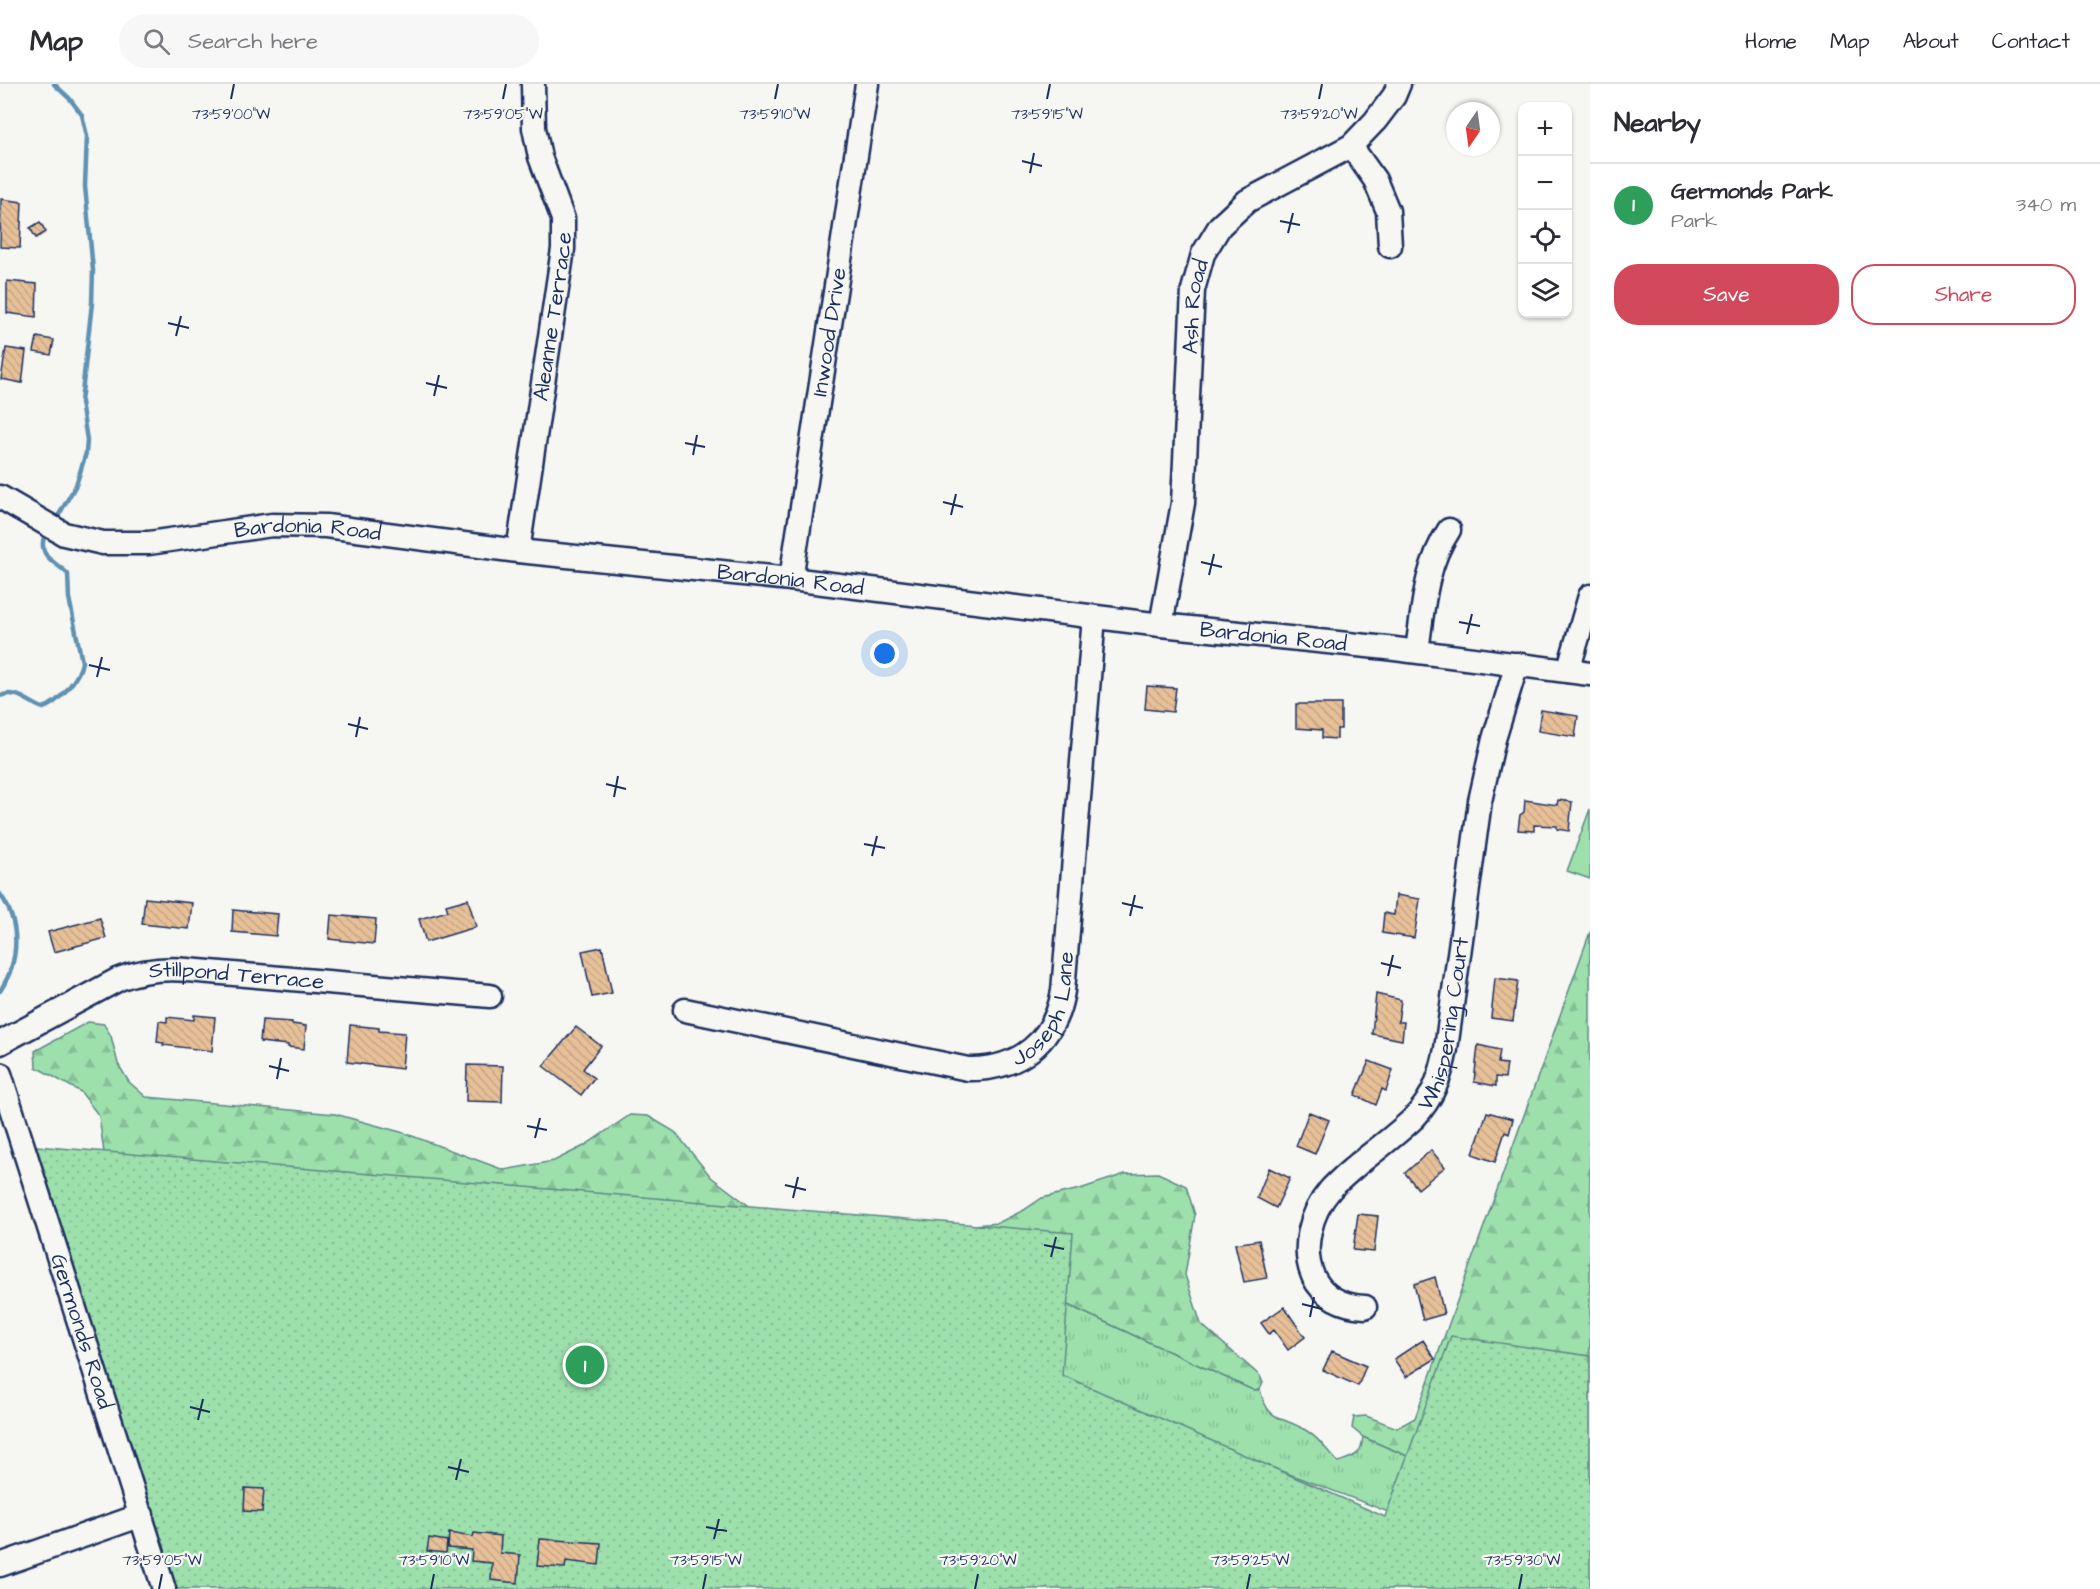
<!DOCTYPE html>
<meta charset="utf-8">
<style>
:root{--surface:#fff;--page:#f7f7f7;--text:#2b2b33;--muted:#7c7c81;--line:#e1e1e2;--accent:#d1495b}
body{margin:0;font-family:"Architects Daughter",sans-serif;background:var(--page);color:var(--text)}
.controls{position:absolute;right:18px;top:18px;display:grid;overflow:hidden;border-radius:12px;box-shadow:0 2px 4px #0004}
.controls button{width:54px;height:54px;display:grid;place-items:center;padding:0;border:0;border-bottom:2px solid var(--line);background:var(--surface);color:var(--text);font:30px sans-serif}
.compass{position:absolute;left:1446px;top:18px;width:54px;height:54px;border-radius:50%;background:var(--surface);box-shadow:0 2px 4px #0004;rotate:193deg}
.you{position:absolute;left:885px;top:570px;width:21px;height:21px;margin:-15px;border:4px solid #fff;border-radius:50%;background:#1a73e8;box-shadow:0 0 0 9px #1a73e833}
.badge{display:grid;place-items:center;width:39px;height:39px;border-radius:50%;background:var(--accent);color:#fff;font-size:20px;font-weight:700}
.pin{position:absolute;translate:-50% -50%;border:3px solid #fff;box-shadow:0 2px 6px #0006}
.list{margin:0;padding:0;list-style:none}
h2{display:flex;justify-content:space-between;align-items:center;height:78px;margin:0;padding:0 24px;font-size:26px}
h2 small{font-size:20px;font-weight:400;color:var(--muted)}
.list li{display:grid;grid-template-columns:39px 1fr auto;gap:18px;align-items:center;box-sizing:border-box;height:84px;padding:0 24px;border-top:2px solid var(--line)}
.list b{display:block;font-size:22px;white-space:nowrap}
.list p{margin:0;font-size:20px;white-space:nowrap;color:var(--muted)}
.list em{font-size:20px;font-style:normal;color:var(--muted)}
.actions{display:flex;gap:12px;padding:18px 24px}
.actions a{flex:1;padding:14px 0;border:2px solid var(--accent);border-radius:24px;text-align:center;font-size:21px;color:var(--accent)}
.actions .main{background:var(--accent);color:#fff}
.icon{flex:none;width:33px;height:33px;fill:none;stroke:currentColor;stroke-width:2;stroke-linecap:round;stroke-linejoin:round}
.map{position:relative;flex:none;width:1590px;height:1505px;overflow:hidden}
header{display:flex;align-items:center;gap:36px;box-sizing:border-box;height:84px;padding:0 30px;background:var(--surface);border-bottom:2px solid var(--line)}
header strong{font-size:28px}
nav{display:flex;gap:33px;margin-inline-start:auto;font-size:21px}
.search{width:420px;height:54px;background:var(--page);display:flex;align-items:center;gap:15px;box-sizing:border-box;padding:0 21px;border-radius:33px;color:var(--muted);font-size:22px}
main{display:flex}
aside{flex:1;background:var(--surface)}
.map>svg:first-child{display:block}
.grass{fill:url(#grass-tufts);stroke:#5c8885;stroke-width:1.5}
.forest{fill:url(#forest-firs);stroke:#5c8885;stroke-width:1.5}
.park{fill:url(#park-dots);stroke:#5c8885;stroke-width:1.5}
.pitch{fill:#9de0ac;stroke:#5c8885;stroke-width:1.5}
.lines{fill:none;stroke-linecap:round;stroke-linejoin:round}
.stream{stroke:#5e91b3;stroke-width:4.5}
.building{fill:url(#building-back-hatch);stroke:#1b2f5e;stroke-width:1.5}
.minor-casing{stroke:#1b2f5e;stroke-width:27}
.minor{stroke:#f6f6f2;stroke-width:22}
.ticks{fill:none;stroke:#1b2f5e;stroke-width:2}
.labels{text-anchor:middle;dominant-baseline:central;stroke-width:4.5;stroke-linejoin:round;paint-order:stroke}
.street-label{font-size:22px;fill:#1b2f5e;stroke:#f6f6f2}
.ticks-label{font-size:15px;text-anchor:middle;fill:#1b2f5e;stroke:#f6f6f2;stroke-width:4.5;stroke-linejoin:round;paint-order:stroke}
</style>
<header>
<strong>Map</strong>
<div class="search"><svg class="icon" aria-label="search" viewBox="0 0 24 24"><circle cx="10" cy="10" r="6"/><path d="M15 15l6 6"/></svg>Search here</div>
<nav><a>Home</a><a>Map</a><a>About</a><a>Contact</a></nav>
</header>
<main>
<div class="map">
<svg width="1590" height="1505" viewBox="0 0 1590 1505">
<defs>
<pattern id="grass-tufts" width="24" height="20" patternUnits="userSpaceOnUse" patternTransform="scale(1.5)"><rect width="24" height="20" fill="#9de0ac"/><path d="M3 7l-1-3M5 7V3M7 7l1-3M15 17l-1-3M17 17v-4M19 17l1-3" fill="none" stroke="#87c096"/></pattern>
<pattern id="forest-firs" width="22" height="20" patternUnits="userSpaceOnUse" patternTransform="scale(1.5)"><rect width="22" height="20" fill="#9de0ac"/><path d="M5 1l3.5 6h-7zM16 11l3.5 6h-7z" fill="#87c096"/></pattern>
<pattern id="park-dots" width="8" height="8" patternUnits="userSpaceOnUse" patternTransform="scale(1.5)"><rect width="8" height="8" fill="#9de0ac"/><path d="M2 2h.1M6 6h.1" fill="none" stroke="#87c096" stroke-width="1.8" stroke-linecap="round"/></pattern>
<pattern id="building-back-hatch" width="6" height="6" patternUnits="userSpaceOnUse" patternTransform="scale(1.5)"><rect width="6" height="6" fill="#e7c098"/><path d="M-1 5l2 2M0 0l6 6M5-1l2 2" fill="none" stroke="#c6a585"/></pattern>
</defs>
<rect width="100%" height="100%" fill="#f6f6f2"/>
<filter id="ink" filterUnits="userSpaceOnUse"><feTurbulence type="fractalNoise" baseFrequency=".0167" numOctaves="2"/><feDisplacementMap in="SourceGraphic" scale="12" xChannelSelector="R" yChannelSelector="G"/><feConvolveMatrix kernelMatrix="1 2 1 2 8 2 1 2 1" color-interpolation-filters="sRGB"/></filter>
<g filter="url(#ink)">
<path class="grass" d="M664,1151L1031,1204L1255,1307L1260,1305C1268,1340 1282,1331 1307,1347C1319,1354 1328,1368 1338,1378C1355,1372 1361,1372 1363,1353L1590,1450V1505Z"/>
<path class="forest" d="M1590,848V1450L1363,1353L1352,1344L1354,1333L1366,1332L1397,1344L1415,1334Z
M88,938L104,940L111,952L118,980L129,998L146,1013L335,1030L404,1049L504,1086L554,1077L584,1062L630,1031L648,1032L675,1048L711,1093L756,1127L949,1143L998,1139L1024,1126L1042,1114L1080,1105L1125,1090L1158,1089L1186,1102L1195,1131L1185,1191L1201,1240L1260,1292L1263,1299L1260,1305L1255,1307L1031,1204L105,1076L99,1032L81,1008L36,983L35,967Z"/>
<path class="park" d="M36,1062L1073,1149L1062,1291L1385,1433L1451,1252L1590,1272V1505H177Z"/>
<path class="pitch" d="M1590,725V795L1567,787Z"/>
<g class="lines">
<path class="stream" d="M54,0L70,15L82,31L87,52L85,102L93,186L92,219L81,318L87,356L86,369L76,401L57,434
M0,612C18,605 27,618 43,624C58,620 80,593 82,578L69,514L68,490C56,478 38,473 44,453
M0,810C21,839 20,877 0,907"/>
</g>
<path class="building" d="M1,115L22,118L20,164L0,163Z
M40,138L46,148L36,154L30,144Z
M7,197L37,200L36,233L7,229Z
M37,253L54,256L51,271L34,268Z
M6,264L26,267L22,299L1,295Z
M1147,602L1176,604L1173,628L1145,625Z
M1296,620H1341V645H1337V655L1322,654V646L1296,644Z
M1541,626L1578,632L1575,653L1538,647Z
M1525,716L1557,721L1558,716L1572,718L1569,747L1557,745V742L1534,741V747L1518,746L1520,731L1524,728Z
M1396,811L1420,815L1414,854L1382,849L1384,829L1394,831Z
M145,814L192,819L189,845L142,840Z
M468,815L476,843L426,858L419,835L448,827L446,821Z
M233,826L278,830L276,852L232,848Z
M331,831L376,835L374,860L329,855Z
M100,834L106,854L54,868L48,848Z
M602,863L612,909L592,913L582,867Z
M1495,894L1518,897L1513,937L1491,934Z
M1376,910L1401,916L1398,938H1404L1402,956L1372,950Z
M194,931L215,933L212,967L163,961L164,959L157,958L159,937L167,938V933L194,936Z
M262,936L292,938V940L306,942L304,965L288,963V961L260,958Z
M350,941L379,944V947L405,949L402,985L347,978Z
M576,943L601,962L583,985L594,994L581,1011L543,982Z
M1478,961L1500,966L1498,979L1507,980L1505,994L1496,993V1002L1474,998Z
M1369,977L1393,986L1386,1007L1382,1005L1376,1021L1355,1011Z
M467,981L503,982L502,1018L466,1017Z
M1309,1028L1329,1036L1315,1070L1296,1062Z
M1487,1028L1513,1035L1509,1050L1505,1048L1495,1078L1473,1070Z
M1431,1066L1445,1083L1418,1105L1405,1089Z
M1269,1084L1290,1094L1276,1124L1257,1114Z
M1358,1130L1378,1132L1374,1168L1353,1166Z
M1259,1156L1267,1194L1244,1198L1235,1160Z
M1435,1193L1444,1230L1423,1236L1414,1200Z
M1284,1223L1305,1253L1288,1266L1274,1246L1269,1250L1261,1239Z
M1423,1256L1435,1275L1406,1293L1394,1275Z
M1332,1267L1366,1282L1358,1302L1323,1286Z
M245,1404L264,1405L262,1428L244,1427Z
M449,1449L473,1453L474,1449L501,1452L500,1469L520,1471L518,1499L491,1496L492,1479L471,1477L472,1466L448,1464Z
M429,1454L447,1457L446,1469L427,1467Z
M540,1455L601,1459L599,1481L566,1477L565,1484L537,1482Z"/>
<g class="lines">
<g class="minor-casing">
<g id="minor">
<path d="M1351,62L1375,96L1388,127L1390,162"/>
<path id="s1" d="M0,413L64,450L103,459H149L272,441L326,442L518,467L791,495L1161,541L1387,564L1590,590"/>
<path id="s2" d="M518,467L563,165V135L540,73L534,44L533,0"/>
<path id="s3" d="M791,495L867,0"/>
<path id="s4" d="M1161,541L1183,419L1193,206L1203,170L1220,142L1247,117L1351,62L1375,37L1394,12L1399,0"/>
<path d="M1417,567C1423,525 1425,482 1449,446"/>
<path d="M1568,587L1590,512"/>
<path id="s5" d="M685,926L968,985C1019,986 1055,957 1063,907L1094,533"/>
<path id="s6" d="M0,959L119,895C142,886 163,884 187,886L490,912"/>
<path id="s7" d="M0,990L164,1505"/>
<path id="s8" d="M1365,1223C1343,1222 1323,1213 1313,1192C1301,1164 1311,1128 1330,1106C1338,1097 1348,1089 1357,1081C1376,1066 1396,1051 1414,1034C1433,1014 1441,992 1446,965L1480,717L1494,655L1517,580"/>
<path d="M0,1481L142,1431"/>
</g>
</g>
<use href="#minor" class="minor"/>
</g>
</g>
<path class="ticks" d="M231,15L234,0M503,15L506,0M775,15L778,0M1047,15L1050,0M1319,15L1322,0M1022,77L1042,82M1030,89L1034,69M1280,137L1300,141M1288,149L1293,129M168,239L189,244M176,252L181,232M426,299L447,304M434,312L439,291M685,359L705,363M693,371L697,351M943,418L963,423M951,431L956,410M1201,478L1222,483M1209,491L1214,470M1459,538L1480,542M1467,550L1472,530M89,581L110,586M97,593L102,573M348,640L368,645M356,653L360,633M606,700L626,705M614,713L618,692M864,760L885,764M872,772L877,752M1122,819L1143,824M1130,832L1135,811M1381,879L1401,884M1388,892L1393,871M269,982L289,987M277,995L281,974M527,1042L547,1046M535,1054L540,1034M785,1101L806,1106M793,1114L798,1093M1044,1161L1064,1165M1051,1173L1056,1153M1302,1220L1322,1225M1310,1233L1314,1213M190,1323L210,1328M198,1336L203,1315M448,1383L469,1388M456,1396L461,1375M706,1443L727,1447M714,1455L719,1435M159,1505L162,1490M431,1505L434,1490M703,1505L706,1490M975,1505L978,1490M1247,1505L1250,1490M1519,1505L1522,1490"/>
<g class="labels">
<g class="street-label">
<text stroke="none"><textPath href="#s4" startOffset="321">Ash Road</textPath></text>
<text stroke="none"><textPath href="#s2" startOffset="237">Aleanne Terrace</textPath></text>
<text stroke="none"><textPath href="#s3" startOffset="250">Inwood Drive</textPath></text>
<text stroke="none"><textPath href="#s1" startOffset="320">Bardonia Road</textPath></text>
<text stroke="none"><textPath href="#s1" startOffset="806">Bardonia Road</textPath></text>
<text stroke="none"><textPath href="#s1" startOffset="1292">Bardonia Road</textPath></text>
<text stroke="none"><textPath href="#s6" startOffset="254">Stillpond Terrace</textPath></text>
<text stroke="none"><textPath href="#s5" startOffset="400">Joseph Lane</textPath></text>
<text stroke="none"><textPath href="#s8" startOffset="368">Whispering Court</textPath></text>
<text stroke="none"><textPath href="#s7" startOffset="270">Germonds Road</textPath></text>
</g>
</g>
<g class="ticks-label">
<text x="503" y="35">73°59'05"W</text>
<text x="775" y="35">73°59'10"W</text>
<text x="1047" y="35">73°59'15"W</text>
<text x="1319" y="35">73°59'20"W</text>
<text x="231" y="35">73°59'00"W</text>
<text x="162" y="1481">73°59'05"W</text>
<text x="434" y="1481">73°59'10"W</text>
<text x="706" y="1481">73°59'15"W</text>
<text x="978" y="1481">73°59'20"W</text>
<text x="1250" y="1481">73°59'25"W</text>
<text x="1522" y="1481">73°59'30"W</text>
</g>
</svg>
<div class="controls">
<button>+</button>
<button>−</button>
<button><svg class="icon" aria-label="locate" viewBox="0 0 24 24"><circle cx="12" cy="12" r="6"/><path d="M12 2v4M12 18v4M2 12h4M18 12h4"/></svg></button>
<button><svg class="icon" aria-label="layers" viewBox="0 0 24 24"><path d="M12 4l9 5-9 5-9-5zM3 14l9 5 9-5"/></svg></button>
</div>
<svg class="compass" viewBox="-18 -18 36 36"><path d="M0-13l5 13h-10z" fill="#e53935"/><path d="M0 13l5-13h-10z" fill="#7c7c81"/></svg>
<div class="you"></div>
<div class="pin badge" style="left:585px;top:1281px;background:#2e9e5b">1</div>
</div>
<aside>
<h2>Nearby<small></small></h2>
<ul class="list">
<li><span class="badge" style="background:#2e9e5b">1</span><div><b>Germonds Park</b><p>Park</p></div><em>340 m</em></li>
</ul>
<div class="actions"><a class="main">Save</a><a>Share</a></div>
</aside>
</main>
